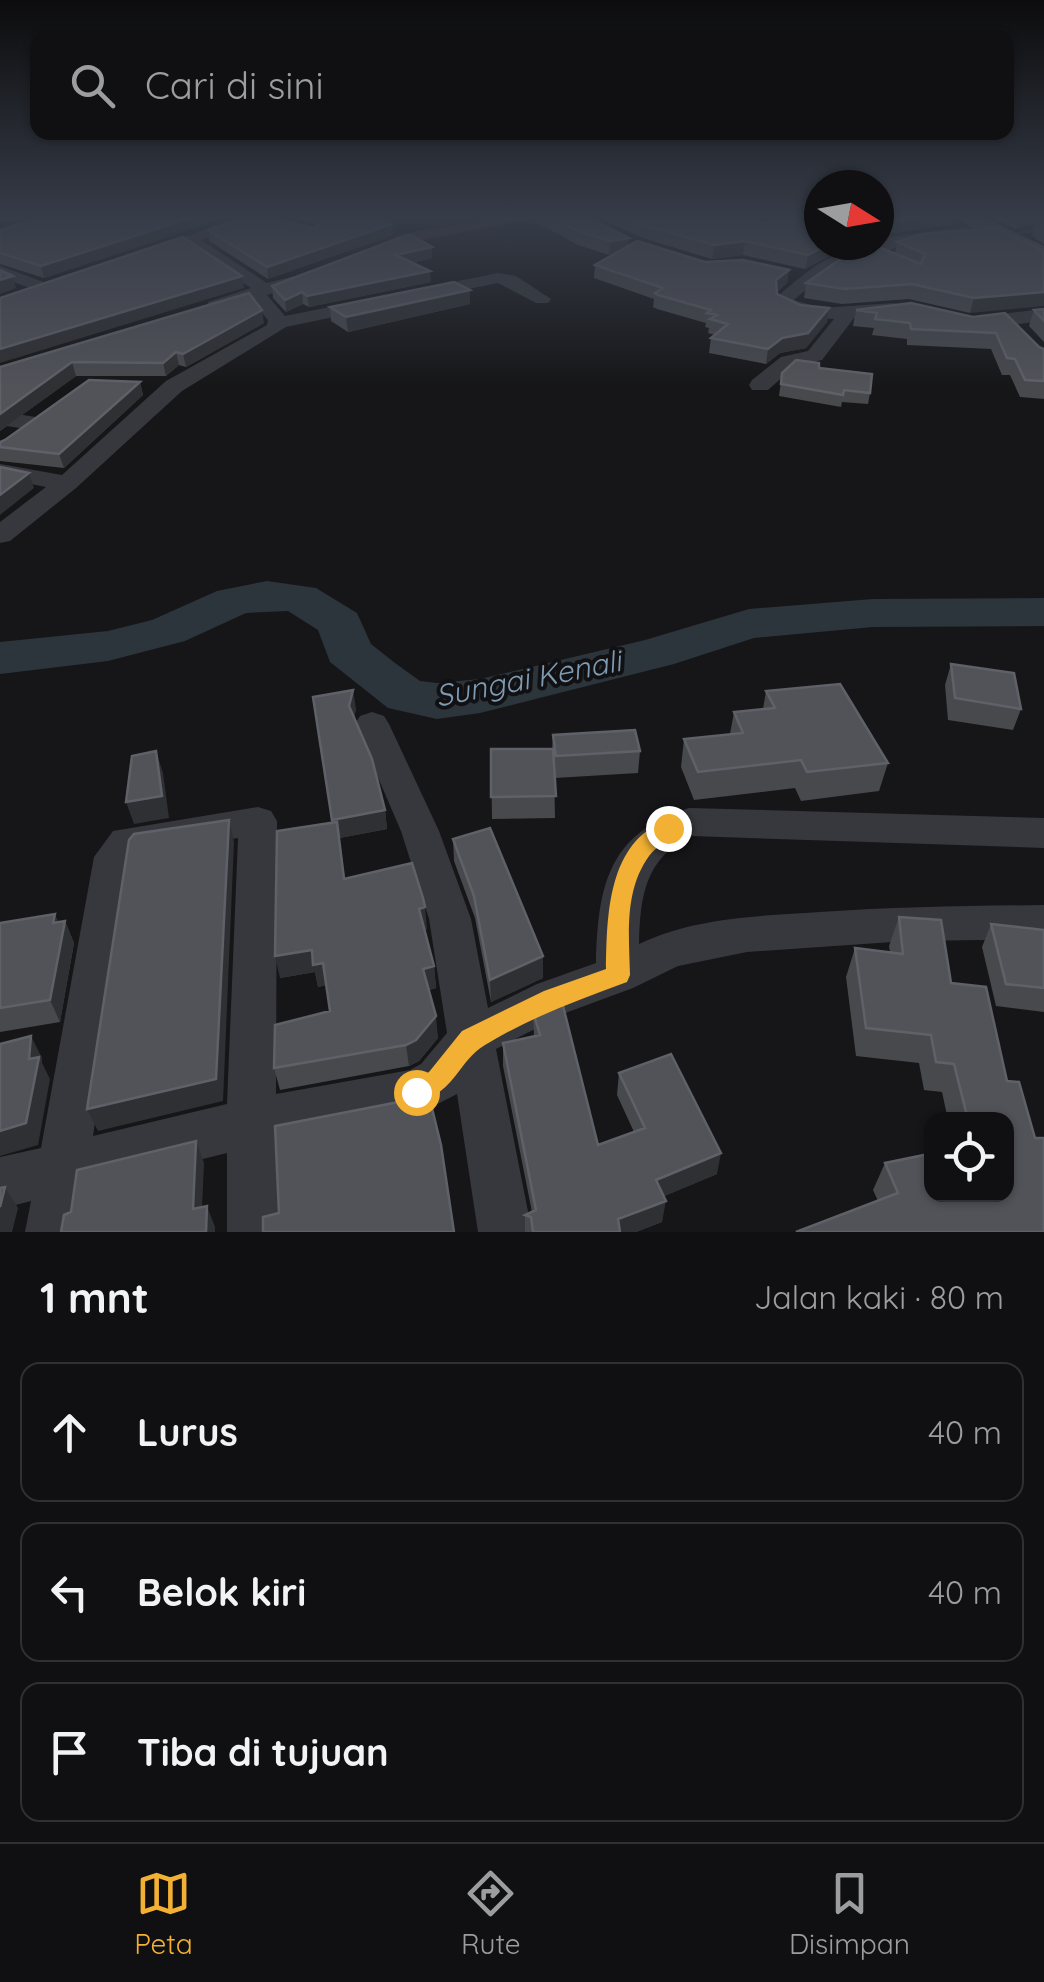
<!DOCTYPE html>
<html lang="id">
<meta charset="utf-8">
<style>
:root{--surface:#101012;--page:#19191b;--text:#f1f3f6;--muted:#9c9d9f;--line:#303032;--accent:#f2b134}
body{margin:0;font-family:Quicksand,sans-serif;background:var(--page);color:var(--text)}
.controls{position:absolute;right:30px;bottom:30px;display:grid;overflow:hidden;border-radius:20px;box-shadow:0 2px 8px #0004}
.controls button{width:90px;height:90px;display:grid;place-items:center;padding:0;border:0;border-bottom:2px solid var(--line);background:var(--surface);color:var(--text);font:50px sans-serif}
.compass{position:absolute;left:804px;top:170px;width:90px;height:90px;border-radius:50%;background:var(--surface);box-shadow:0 2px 8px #0004;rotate:101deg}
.stop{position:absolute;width:30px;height:30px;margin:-22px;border:8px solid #f2b134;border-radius:50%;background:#fff}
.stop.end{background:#f2b134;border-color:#fff;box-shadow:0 2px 10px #0008}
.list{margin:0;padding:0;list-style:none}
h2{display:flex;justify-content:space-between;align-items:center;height:130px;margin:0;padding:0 40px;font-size:42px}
h2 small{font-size:32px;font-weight:400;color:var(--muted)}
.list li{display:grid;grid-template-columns:65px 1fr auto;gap:30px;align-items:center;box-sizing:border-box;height:140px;margin:0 20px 20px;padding:0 20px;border:2px solid var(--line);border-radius:20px}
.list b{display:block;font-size:38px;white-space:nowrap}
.list em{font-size:32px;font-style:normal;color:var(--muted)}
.icon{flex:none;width:55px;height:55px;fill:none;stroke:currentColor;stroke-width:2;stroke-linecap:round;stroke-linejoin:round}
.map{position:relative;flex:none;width:1044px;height:1232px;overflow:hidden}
.search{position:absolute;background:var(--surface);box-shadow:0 2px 8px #0004;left:30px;right:30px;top:30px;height:110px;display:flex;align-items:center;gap:25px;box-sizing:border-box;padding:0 35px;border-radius:20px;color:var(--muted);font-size:38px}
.sheet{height:610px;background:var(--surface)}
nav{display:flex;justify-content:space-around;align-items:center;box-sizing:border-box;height:140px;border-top:2px solid var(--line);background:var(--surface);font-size:28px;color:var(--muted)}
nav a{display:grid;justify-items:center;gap:5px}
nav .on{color:var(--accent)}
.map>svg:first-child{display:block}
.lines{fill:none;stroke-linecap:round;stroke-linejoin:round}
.river{fill:#2c353c;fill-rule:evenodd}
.service{fill:#37383d;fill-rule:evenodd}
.minor{fill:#37383d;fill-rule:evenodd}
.primary{fill:#53555c;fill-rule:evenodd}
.wall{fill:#47494d}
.shaded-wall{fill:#2f3033}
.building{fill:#525359;stroke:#5f6168;stroke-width:2.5}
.route{fill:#f2b134}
.labels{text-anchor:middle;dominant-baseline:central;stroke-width:8;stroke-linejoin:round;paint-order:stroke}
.water-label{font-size:30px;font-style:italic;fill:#7f9bb3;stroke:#111113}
</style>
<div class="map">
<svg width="1044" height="1232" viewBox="0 0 1044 1232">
<rect width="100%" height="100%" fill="#161618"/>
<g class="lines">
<path class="river" d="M267,581L316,588L357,613L371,644L395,663L420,681L437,683L480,679L645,640L749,609L873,599L1044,598V626L873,627L754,638L674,664L480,713L437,719L388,708L330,662L318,630L288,611L246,613L185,641L108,661L0,674V642L108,631L152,620L217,591Z"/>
<path class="service" d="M1044,226V230L1018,235L1014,233Z"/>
<path class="minor" d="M241,216H261L201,240L267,283L314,271V279L267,295L285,316L370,299L379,304L376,308L286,327L182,391L76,488L10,541L0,543V522L46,487L0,478V464L62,475L166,381L267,325L268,320L251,300L214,311L208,310V302L251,288L187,245L149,258L141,253Z
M513,216H544L407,243L379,253L371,248L403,234Z
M987,223L992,225V231C913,248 859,241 794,300L821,308L894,303L903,309L894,315L854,318L822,360L795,366L768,390H752L749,385L752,380L781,357L808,351L834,319L806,317L777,305V297C806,271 838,245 879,245V239Z
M0,266L49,284L52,288L43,293L0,277Z
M498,273L516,276L551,299L548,303H536L498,283L419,299L410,294L419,289Z
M1044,309V321L973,329L964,323L973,317Z
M0,411L41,418L44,423L33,430L0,425Z
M372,712L384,716L389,724L439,831L471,919L488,1008L537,984L596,963C598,886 608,833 689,808L1044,818V848L692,836C645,857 640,897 639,944C695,917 760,916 820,912C895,907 969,906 1044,905V939L907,941L747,952L678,966L633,988L568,1012L496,1049L532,1232H478L457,1094L416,1115L276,1142L281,1232H227V1153L85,1188L79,1232H25L31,1201L0,1209V1157L41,1148L94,857L113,831L258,807L271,811L277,821L276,1094L410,1070L421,1064L447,1033L429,919L401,831L355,724L360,716ZM238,838L227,1104L93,1136L133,861L139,853Z"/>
<path class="primary" d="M951,216H981L1044,246V264Z"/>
</g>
<path class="wall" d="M46,216H231L44,278L0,264V230Z
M285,216H371L393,235L268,279L209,241L208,230L314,228L317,225Z
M536,216H586L629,246L705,262L789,270L787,283L777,292V294L800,305L829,308L827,322L806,348L780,353L766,364L709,353L711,338L715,335L708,333L709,328L705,327L706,323L657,309L653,307L654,299L594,278L595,265L614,254L609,255L578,245L536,222Z
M595,216H754L764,223L771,222L764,216H819L845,247L805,269L743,255L712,259L643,238Z
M989,216H1044V244L1032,236L1035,225L1016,229Z
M897,242L1044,251L970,313L909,299L842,304L804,298L806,283L895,253Z
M432,258L412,263L431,282L309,307L303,304L286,312L273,298L272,286Z
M911,303L1044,349V399L1020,397L1010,375H1002L991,349L907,345V339L872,335L874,328L853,326L856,310Z
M470,304L348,332L331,321L330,307Z
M1044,309V342L1029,326L1034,310Z
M264,323L186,367L179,365L166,376H76L0,431V367Z
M819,368L870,393L868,404L842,402L841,407L779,396L782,373Z
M140,382L143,395L64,468L0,461V442Z
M951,664L1021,709L1013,730L948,720L945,685Z
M766,691L888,763L879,791L801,801L795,788L694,800L681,767L684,739L730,734L734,712L763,709Z
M313,697L356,709L354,717L385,810L387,829L339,838L345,878L427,929L425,930L434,966L436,988L429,990L438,1038L419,1061L409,1066L280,1090L274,1068L330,1011L326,985L318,987L315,972L280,978L333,823Z
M553,735L640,751L638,773L555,778L554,768L555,818L492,819L491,749H552Z
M453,839L543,978L491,1002L475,918L454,861Z
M899,917L941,920L951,983L986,987L1007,1081L1019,1082L1035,1138H1044V1232H796L878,1201L873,1190L885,1163L929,1154L932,1159V1194H1006V1120H948L942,1092L924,1090L919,1063L856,1056L846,977L855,948L890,952L889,946Z
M65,921L74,943L60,1022L0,1032V923Z
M991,924L1044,930V1012L996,1006L982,947Z
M533,1012L598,1145L634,1132L617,1095L619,1073L717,1174L664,1196L662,1222L636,1232H525V1215L532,1212L503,1066V1043L534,1036Z"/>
<path class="shaded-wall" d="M0,216H33L0,224Z
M197,216H231L44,278L41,266Z
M926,216H960L958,224L879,235V226L881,222Z
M1020,216H1044V223H1036L1035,225L1016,229Z
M392,224L393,235L268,279L267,267Z
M629,238L628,251L609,255L610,241Z
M745,241L743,255L712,259L714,245Z
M826,245H856L845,247L805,269L808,255Z
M432,247V258L397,266L396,255Z
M789,270L787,283L774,294L776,280Z
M430,271L431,282L309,307L307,296Z
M13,276L16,288L0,294V280Z
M242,276L244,288L0,363V349Z
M470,290V304L348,332L346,317Z
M302,292L303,304L286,312L285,300Z
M1044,292V306L970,313L974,298Z
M829,308L827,322L806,348L780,353L766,364L768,349Z
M262,310L264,323L186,367L183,354Z
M176,352L179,365L166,376L163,363Z
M72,362L76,376L0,431V414Z
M140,382L143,395L64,468L59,454Z
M29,473L34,488L0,515V495Z
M353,690L356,709L352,725L349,706Z
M156,751L163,773L169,818L134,824L126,802Z
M385,810L387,829L335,839L332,820Z
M229,820L234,842L223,1101L98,1131L87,1109Z
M425,907L427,929L422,931L419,909Z
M55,914L63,933L65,921L74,943L60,1022L50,1000Z
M312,950L323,963L327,985L318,987L315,972L280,978L275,956Z
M543,956V978L491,1002L490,980Z
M434,966L436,988L425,991L423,969Z
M436,1016L438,1038L419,1061L409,1066L406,1045Z
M31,1036L42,1058V1063L50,1079L38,1145L0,1156V1131L29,1059Z
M196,1141L204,1163L201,1230L193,1209Z
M721,1153L717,1174L653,1201L656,1180Z
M5,1187L18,1208L12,1232H0V1207Z
M666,1201L662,1222L636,1232H616L618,1219Z
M207,1206L215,1227V1232H206Z"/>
<path class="building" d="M46,216H197L41,266L0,253V230Z
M249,216H260L314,228L326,217L320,216H371L380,217L392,224L267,267L208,230Z
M549,216H586L629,238L610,241L578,231Z
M624,216H754L764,223L780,220L782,216H819V245H826L808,255L745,241L714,245L644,225Z
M879,216H926L881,222L879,226Z
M996,228L1044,251V292L974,298L912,284L845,289L806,283L842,258L874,245L921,264L925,254L897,242L922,234Z
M411,235L432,247L396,255L430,271L307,296L302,292L285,300L272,286L402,237Z
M183,237L242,276L0,349V298Z
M637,241L705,262L743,260L789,270L776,280L777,294L800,305L829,308L808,333L782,338L768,349L711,338L728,324L710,319L717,315L707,313L711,310L658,295L655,293L663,288L595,265Z
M0,270L13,276L0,280Z
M454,282L470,290L346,317L330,307Z
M249,293L262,310L183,354L176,352L163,363L72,362L0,414V367Z
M911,303L973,317L1005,313L1039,347L1044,349V381L1025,380L1015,359L1007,358L996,333L911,329L910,323L875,319L877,313L856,310Z
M1044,309V321L1034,310Z
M796,360L819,363V368L872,374L870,393L844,390L843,395L781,384L782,373Z
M89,380L140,382L59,454L0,447V442L5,440Z
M0,467L29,473L0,495Z
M951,664L1014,673L1021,709L955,698Z
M840,684L888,763L807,772L801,760L698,772L684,739L743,733L734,712L775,708L766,691Z
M353,690L349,706L372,759L385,810L332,820L313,697Z
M635,730L640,751L556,756L553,735Z
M491,749H553L556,796L491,797Z
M156,751L162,796L126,802L132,756Z
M229,820L216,1079L87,1109L129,840L134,834Z
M337,822L344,879L412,863L423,898L425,907L419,909L434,966L423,969L436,1016L416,1040L406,1045L274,1068L275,1025L330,1011L323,963L313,965L312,950L275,956L277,831Z
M490,828L543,956L490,980L474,896L453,839Z
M55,914L53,923L65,921L50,1000L0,1008V923Z
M899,917L941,920L951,983L986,987L1007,1081L1019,1082L1035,1138H1044V1232H796L898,1193L885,1163L929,1154L932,1159V1194H1006V1120H968L954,1064L936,1062L931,1035L866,1028L855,948L903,954Z
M991,924L1044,930V988L1006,984Z
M561,998L598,1145L645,1128L619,1073L671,1054L721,1153L656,1180L666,1201L618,1219L620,1232H533L531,1217L525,1215L536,1210L503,1043L540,1035L533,1012Z
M31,1036L29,1059L39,1057L26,1123L0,1131V1044Z
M428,1092L441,1145L454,1232H263V1217L279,1213L275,1126L414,1099Z
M196,1141L193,1209L207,1206L206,1232H61L64,1215L71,1212L77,1170Z
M5,1187L0,1207V1188Z"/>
<linearGradient id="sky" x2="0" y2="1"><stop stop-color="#0c0c0d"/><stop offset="0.56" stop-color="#363c48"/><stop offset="1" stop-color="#363c48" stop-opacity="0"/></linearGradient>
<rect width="1044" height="388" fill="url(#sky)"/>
<path class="route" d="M668,820L678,828C670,840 657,845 649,856C624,891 629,934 630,975L627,982C578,1000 529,1018 485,1045C457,1062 459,1088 416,1105L407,1101L403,1092L407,1083L429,1072L462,1031L544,991L606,969C607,917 607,841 668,820Z"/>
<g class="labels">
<g class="water-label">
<text transform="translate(528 678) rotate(-11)">Sungai Kenali</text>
</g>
</g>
</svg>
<div class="controls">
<button><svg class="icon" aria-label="locate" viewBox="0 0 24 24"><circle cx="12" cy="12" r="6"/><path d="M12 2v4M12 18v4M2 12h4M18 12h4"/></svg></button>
</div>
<svg class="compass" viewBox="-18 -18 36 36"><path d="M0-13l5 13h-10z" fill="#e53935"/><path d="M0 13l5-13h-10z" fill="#9c9d9f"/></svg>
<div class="stop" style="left:416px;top:1092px"></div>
<div class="stop end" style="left:668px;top:828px"></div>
<div class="search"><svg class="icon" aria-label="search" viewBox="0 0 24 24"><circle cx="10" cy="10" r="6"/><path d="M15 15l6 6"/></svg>Cari di sini</div>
</div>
<section class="sheet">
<h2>1 mnt<small>Jalan kaki · 80 m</small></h2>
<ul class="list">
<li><svg class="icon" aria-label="ahead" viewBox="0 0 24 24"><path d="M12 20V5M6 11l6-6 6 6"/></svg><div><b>Lurus</b></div><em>40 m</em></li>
<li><svg class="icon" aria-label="left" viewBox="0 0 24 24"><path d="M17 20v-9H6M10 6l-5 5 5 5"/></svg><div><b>Belok kiri</b></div><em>40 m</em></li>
<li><svg class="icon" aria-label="arrive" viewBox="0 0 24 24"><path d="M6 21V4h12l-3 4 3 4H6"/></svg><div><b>Tiba di tujuan</b></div></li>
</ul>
</section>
<nav>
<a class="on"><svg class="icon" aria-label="map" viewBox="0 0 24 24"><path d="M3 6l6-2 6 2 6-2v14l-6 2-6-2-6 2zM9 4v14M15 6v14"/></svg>Peta</a>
<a><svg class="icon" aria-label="directions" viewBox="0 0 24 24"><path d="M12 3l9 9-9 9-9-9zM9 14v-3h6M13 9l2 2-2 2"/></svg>Rute</a>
<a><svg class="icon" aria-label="saved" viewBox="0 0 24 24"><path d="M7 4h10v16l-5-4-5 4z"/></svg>Disimpan</a>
</nav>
